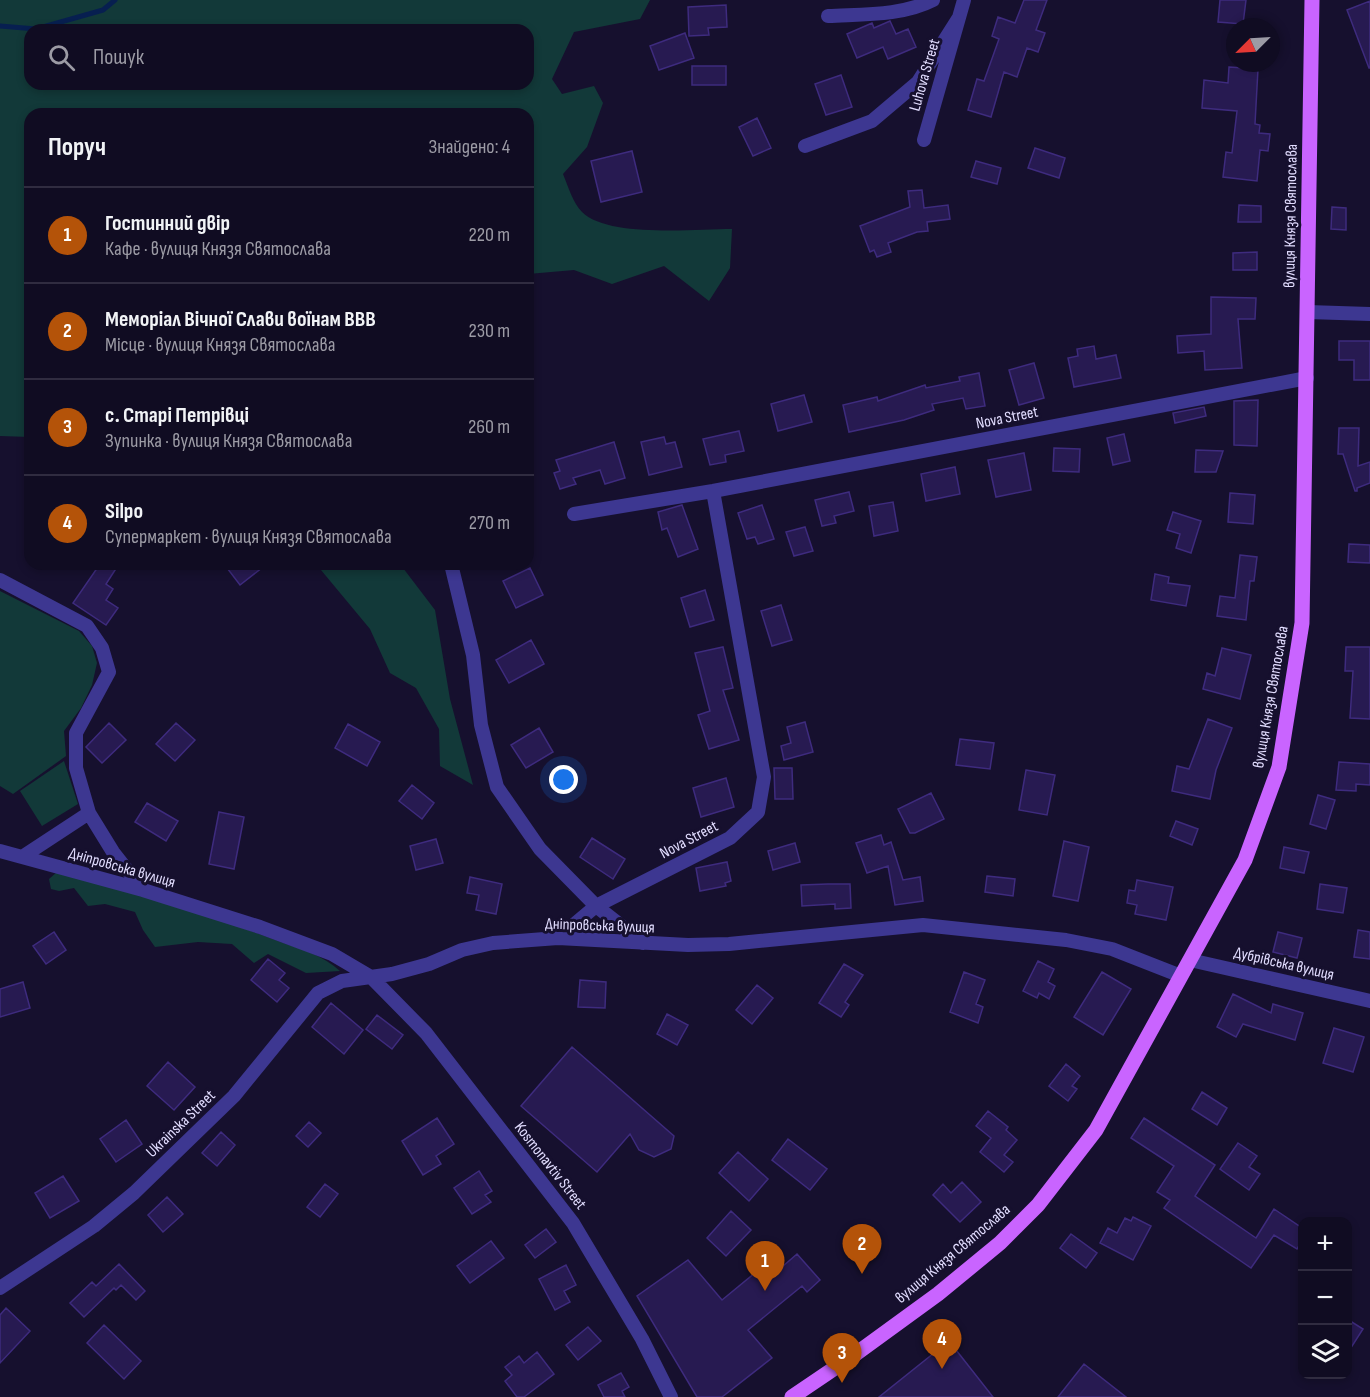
<!DOCTYPE html>
<html lang="uk">
<meta charset="utf-8">
<style>
:root{--surface:#100c22;--page:#19152a;--text:#f1f3f6;--muted:#9c9ba5;--line:#302c40;--accent:#b45309}
body{margin:0;font-family:"Sofia Sans Condensed",sans-serif;background:var(--page);color:var(--text)}
.controls{position:absolute;right:18px;bottom:18px;display:grid;overflow:hidden;border-radius:12px;box-shadow:0 3px 9px #0003}
.controls button{width:54px;height:54px;display:grid;place-items:center;padding:0;border:0;border-bottom:2px solid var(--line);background:var(--surface);color:var(--text);font:30px sans-serif}
.compass{position:absolute;left:1226px;top:18px;width:54px;height:54px;border-radius:50%;background:var(--surface);box-shadow:0 3px 9px #0003;rotate:246deg}
.you{position:absolute;left:564px;top:780px;width:21px;height:21px;margin:-15px;border:4px solid #fff;border-radius:50%;background:#1a73e8;box-shadow:0 0 0 9px #1a73e833}
.badge{display:grid;place-items:center;width:39px;height:39px;border-radius:50%;background:var(--accent);color:#fff;font-size:20px;font-weight:700}
.pin{position:absolute;translate:-50% -50px;filter:drop-shadow(0 2px 3px #0008)}
.pin::after{content:'';position:absolute;top:32px;width:21px;height:18px;background:inherit;clip-path:polygon(0 0,100% 0,50% 100%)}
.list{margin:0;padding:0;list-style:none}
h2{display:flex;justify-content:space-between;align-items:center;height:78px;margin:0;padding:0 24px;font-size:26px}
h2 small{font-size:20px;font-weight:400;color:var(--muted)}
.list li{display:grid;grid-template-columns:39px 1fr auto;gap:18px;align-items:center;box-sizing:border-box;height:96px;padding:0 24px;border-top:2px solid var(--line)}
.list b{display:block;font-size:22px;white-space:nowrap}
.list p{margin:0;font-size:20px;white-space:nowrap;color:var(--muted)}
.list em{font-size:20px;font-style:normal;color:var(--muted)}
.icon{flex:none;width:33px;height:33px;fill:none;stroke:currentColor;stroke-width:2;stroke-linecap:round;stroke-linejoin:round}
.map{position:relative;flex:none;width:1370px;height:1397px;overflow:hidden}
.search{position:absolute;background:var(--surface);box-shadow:0 3px 9px #0003;left:24px;top:24px;width:510px;height:66px;display:flex;align-items:center;gap:15px;box-sizing:border-box;padding:0 21px;border-radius:18px;color:var(--muted);font-size:22px}
.panel{position:absolute;background:var(--surface);box-shadow:0 3px 9px #0003;left:24px;top:108px;width:510px;height:462px;border-radius:18px}
.map>svg:first-child{display:block}
.green{fill:#123939;fill-rule:evenodd}
.lines{fill:none;stroke-linecap:round;stroke-linejoin:round}
.stream{stroke:#071f50;stroke-width:5}
.building{fill:#271a51;stroke:#3e2b7e;stroke-width:1.5}
.street{stroke:#3d3791;stroke-width:14}
.primary{stroke:#c964ff;stroke-width:15}
.labels{text-anchor:middle;dominant-baseline:central;stroke-width:6;stroke-linejoin:round;paint-order:stroke}
.street-label{font-size:16px;fill:#e2ddff;stroke:#16102e}
</style>
<div class="map">
<svg width="1370" height="1397" viewBox="0 0 1370 1397">
<rect width="100%" height="100%" fill="#16102e"/>
<path class="green" d="M0,0H650L640,19L574,32L552,79L562,94L594,86L603,103L587,147L563,174C568,186 573,203 582,212C608,238 695,229 732,229L730,268L709,301L664,266L612,284L574,270L528,274V114H30V437L0,436ZM30,30H528V84H30Z
M316,564H400L435,610L450,699L473,785L440,766L439,729L416,688L390,673L370,629Z
M0,591L79,631L92,646L97,663L92,685L81,708L64,731L66,756L13,794L0,786Z
M64,761L78,804L42,826L20,791Z
M57,872C131,893 206,913 278,941C300,949 323,955 340,971L306,973L268,954L254,963L232,944L198,942L155,947L143,930L135,912L105,904L88,906L74,888L59,891L51,889L49,879Z"/>
<g class="lines">
<path class="stream" d="M0,26L36,29L103,10L115,0"/>
</g>
<path class="building" d="M1024,0H1047L1036,30L1045,33L1038,52L1027,48L1017,77L1004,72L991,117L968,110L977,79L984,81L999,39L992,36L998,17L1015,23Z
M1220,0H1246L1243,24L1218,22Z
M1370,1V68H1369L1347,10Z
M726,5L727,27L708,28L709,35L689,36L688,7Z
M890,21L896,34L908,29L916,47L888,59L883,47L857,58L847,34L872,23L874,28Z
M685,33L694,58L659,70L650,46Z
M692,66H726V85H692Z
M1229,67L1258,69L1255,124L1260,125L1259,133L1270,134L1268,151L1260,150L1257,181L1223,177L1226,152L1232,153L1237,111L1202,108L1204,80L1228,83Z
M841,75L852,107L826,115L815,84Z
M757,118L771,148L753,156L739,127Z
M1035,148L1065,158L1059,178L1028,168Z
M632,151L642,192L601,202L591,161Z
M976,161L1001,168L997,184L971,177Z
M922,190L924,208L948,205L950,219L927,222L928,231L917,232L888,243L891,252L877,257L874,250L870,252L860,226L910,207L908,191Z
M1239,205L1261,206V222H1238Z
M1332,207L1346,208V230L1331,229Z
M1257,252V270H1233V253Z
M1211,297L1256,298L1255,319H1238L1242,368L1205,370L1204,351L1178,353L1177,336L1211,334Z
M1339,341H1370V380H1354V360H1339Z
M1094,346L1096,359L1116,355L1121,378L1074,387L1068,358L1078,356L1077,349Z
M1034,363L1044,398L1019,405L1009,370Z
M979,373L985,406L966,409L963,398L932,404L934,410L904,420L849,432L843,405L877,397L878,401L925,385L926,388L960,381L959,377Z
M804,395L812,422L778,431L771,404Z
M1258,400L1257,446L1234,445V401Z
M1204,407L1206,416L1175,423L1173,413Z
M1339,428H1359L1358,466L1370,462V483L1357,488V491H1355L1343,454H1338Z
M739,431L744,451L725,455L726,462L710,465L703,439Z
M1124,434L1130,461L1113,465L1107,438Z
M664,437L666,444L675,442L682,467L649,475L641,442Z
M614,442L625,478L605,484L600,470L573,478L576,484L560,489L554,473L560,471L556,460Z
M1054,448L1080,449L1079,472L1053,471Z
M1196,450L1223,451L1216,472H1195Z
M1024,453L1031,490L996,497L988,460Z
M955,467L960,494L926,501L921,474Z
M849,492L854,511L834,516L836,523L822,526L815,500Z
M1230,493L1255,495L1253,524L1228,522Z
M893,502L898,531L874,536L869,506Z
M682,505L698,549L678,557L667,528L662,530L658,512Z
M762,505L774,539L758,544L755,537L747,539L738,513Z
M1173,512L1201,521L1191,553L1176,548L1180,534L1167,530Z
M805,527L813,551L794,556L786,532Z
M1349,544L1370,545V563L1348,562Z
M1240,555L1257,557L1254,581H1250L1246,620L1217,616L1220,596L1235,598Z
M100,564H119L106,584L113,589L106,600L118,608L106,625L73,603Z
M224,564H267L240,585Z
M530,568L543,595L516,608L503,581Z
M1155,574L1169,577L1168,583L1190,586L1186,606L1151,600Z
M705,590L714,620L690,627L681,598Z
M781,605L792,640L772,646L761,611Z
M531,640L544,664L509,683L496,660Z
M723,647L733,688L723,690L739,740L709,749L698,715L710,711L695,653Z
M1346,647H1370V719L1350,718L1353,671H1345Z
M1222,648L1251,655L1240,699L1203,689L1207,673L1215,676Z
M1208,719L1232,728L1216,770L1210,799L1172,791L1177,766L1189,769Z
M805,722L813,752L784,760L781,746L791,743L787,727Z
M109,723L126,740L102,763L86,747Z
M176,723L195,740L175,761L156,744Z
M348,724L380,742L367,766L335,748Z
M539,728L553,752L526,768L511,745Z
M960,739L994,743L990,769L956,765Z
M1339,762L1370,764V785L1356,784V791L1336,790Z
M774,768H792L793,799H775Z
M1026,770L1055,775L1047,815L1019,810Z
M726,778L734,807L701,817L693,788Z
M412,785L434,803L422,819L399,801Z
M931,793L944,819L915,833H910L898,809Z
M1318,795L1335,800L1326,829L1310,824Z
M147,803L178,821L166,841L135,822Z
M219,812L244,817L234,869L209,864Z
M1176,821L1198,829L1192,845L1170,836Z
M881,835L884,845L891,842L903,880L920,877L923,901L895,905L888,866L867,873L856,843Z
M592,838L625,859L613,879L580,857Z
M436,839L443,863L416,870L410,846Z
M1064,841L1089,847L1078,901L1053,896Z
M795,843L800,862L773,870L768,851Z
M1284,847L1309,852L1304,873L1280,868Z
M727,862L731,881L725,883L726,886L700,891L696,868Z
M987,876L1015,879L1013,896L985,892Z
M470,877L502,884L496,914L476,910L479,895L467,893Z
M1137,880L1173,887L1166,920L1135,914L1137,905L1127,903L1129,890L1135,891Z
M828,884H850L851,908L835,909V904L802,906L801,885Z
M1320,884L1347,888L1343,913L1317,909Z
M1358,930L1370,932V959L1354,957Z
M54,932L66,950L46,964L33,946Z
M1278,932L1302,938L1297,958L1273,952Z
M268,959L285,973L279,980L289,988L277,1002L251,980Z
M1038,961L1054,969L1048,982L1055,986L1049,999L1039,993L1037,998L1023,991Z
M844,964L863,975L845,1002L849,1005L841,1017L819,1003Z
M964,972L985,980L976,1004L983,1007L978,1023L950,1012Z
M1102,972L1131,989L1103,1035L1074,1017Z
M580,980L606,982L605,1008L578,1007Z
M23,982L30,1008L0,1017V989Z
M757,985L773,998L752,1024L736,1010Z
M1233,994L1271,1013L1273,1004L1303,1013L1295,1040L1243,1024L1236,1037L1217,1027Z
M331,1003L363,1030L344,1054L312,1027Z
M667,1014L688,1025L677,1045L657,1034Z
M377,1015L403,1035L392,1049L366,1029Z
M1334,1028L1364,1037L1353,1072L1323,1063Z
M572,1047L674,1136L671,1149L654,1157L639,1150L630,1134L597,1172L521,1106Z
M168,1062L195,1087L174,1110L147,1086Z
M1066,1064L1080,1076L1072,1086L1077,1089L1068,1101L1049,1086Z
M1202,1092L1227,1108L1217,1125L1192,1109Z
M988,1111L1008,1127L1006,1130L1017,1140L1004,1155L1013,1162L1004,1172L980,1152L991,1138L976,1126Z
M437,1118L454,1144L436,1156L441,1164L423,1175L402,1141Z
M1144,1118L1215,1165L1195,1196L1256,1238L1274,1209L1302,1228V1240L1297,1249L1274,1235L1251,1268L1164,1208L1170,1200L1157,1192L1174,1166L1131,1138Z
M126,1120L142,1144L116,1162L100,1139Z
M309,1122L321,1133L308,1147L296,1136Z
M221,1132L235,1145L217,1166L202,1153Z
M788,1139L827,1169L810,1190L772,1160Z
M1238,1143L1257,1156L1249,1167L1260,1174L1249,1190L1220,1169Z
M738,1152L768,1179L749,1201L719,1173Z
M479,1171L492,1191L485,1195L491,1202L472,1214L454,1188Z
M63,1176L79,1201L50,1218L35,1193Z
M962,1182L981,1202L960,1222L933,1195L943,1184L951,1193Z
M325,1184L338,1194L320,1217L307,1207Z
M167,1197L183,1214L163,1232L148,1215Z
M731,1211L751,1230L726,1256L707,1238Z
M1133,1217L1151,1226L1133,1260L1100,1243L1108,1228L1117,1233L1125,1218L1131,1221Z
M546,1229L556,1242L535,1258L525,1245Z
M1071,1234L1097,1253L1086,1268L1060,1248Z
M491,1241L504,1258L470,1283L457,1266Z
M797,1254L820,1280L807,1292L802,1286L748,1330L772,1358L722,1397H697L637,1296L688,1260L722,1300L767,1263L775,1273Z
M119,1264L145,1291L136,1300L121,1285L116,1290L114,1288L84,1317L70,1303L92,1282L96,1286Z
M566,1265L576,1285L564,1291L570,1302L555,1310L539,1279Z
M6,1308L30,1331L0,1363V1315Z
M1347,1319L1363,1329L1347,1354Z
M104,1325L141,1361L124,1379L87,1343Z
M588,1327L601,1341L578,1360L566,1345Z
M949,1341L993,1397H879Z
M537,1352L554,1374L524,1397H517L505,1381L512,1375L505,1367L519,1356L524,1363Z
M1084,1364L1126,1397H1058Z
M621,1373L629,1387L622,1391L625,1397H604L598,1385Z"/>
<g class="lines">
<path class="street" d="M828,16C862,14 902,16 933,0
M924,140L964,0
M805,146L872,121L918,82L958,19
M1308,312L1370,314
M574,514L713,491L1307,378
M451,564L473,655L481,725L497,787L540,849L596,906L643,943
M0,580L87,626L102,648L109,672L76,733V768L89,813L113,852L143,890
M0,851L143,890L260,927L332,954L371,977L426,1033L573,1223L642,1339L671,1397
M22,857L89,813
M558,938L596,906L730,838L758,812L764,777L713,491
M1190,960L1370,1001
M0,1288L94,1226L134,1193L234,1096L318,993L342,981L392,974L429,964L462,950L493,943L558,938L688,945L729,944L923,925L1066,940L1112,949L1181,976"/>
<path class="primary" d="M792,1397L857,1353L938,1294L1000,1243L1038,1205L1096,1130L1245,860L1279,767L1302,623L1312,0"/>
</g>
<g class="labels">
<g class="street-label">
<text transform="translate(925 75) rotate(-74)">Luhova Street</text>
<text transform="translate(1291 216) rotate(-89)">вулиця Князя Святослава</text>
<text transform="translate(1007 418) rotate(-11)">Nova Street</text>
<text transform="translate(1271 697) rotate(-80)">вулиця Князя Святослава</text>
<text transform="translate(689 840) rotate(-28)">Nova Street</text>
<text transform="translate(122 868) rotate(16)">Дніпровська вулиця</text>
<text transform="translate(600 926) rotate(2)">Дніпровська вулиця</text>
<text transform="translate(1284 964) rotate(13)">Дубрівська вулиця</text>
<text transform="translate(181 1124) rotate(-44)">Ukrainska Street</text>
<text transform="translate(550 1166) rotate(52)">Kosmonavtiv Street</text>
<text transform="translate(953 1254) rotate(-40)">вулиця Князя Святослава</text>
</g>
</g>
</svg>
<div class="controls">
<button>+</button>
<button>−</button>
<button><svg class="icon" aria-label="layers" viewBox="0 0 24 24"><path d="M12 4l9 5-9 5-9-5zM3 14l9 5 9-5"/></svg></button>
</div>
<svg class="compass" viewBox="-18 -18 36 36"><path d="M0-13l5 13h-10z" fill="#e53935"/><path d="M0 13l5-13h-10z" fill="#9c9ba5"/></svg>
<div class="you"></div>
<div class="pin badge" style="left:765px;top:1291px">1</div>
<div class="pin badge" style="left:862px;top:1274px">2</div>
<div class="pin badge" style="left:842px;top:1383px">3</div>
<div class="pin badge" style="left:942px;top:1369px">4</div>
<div class="search"><svg class="icon" aria-label="search" viewBox="0 0 24 24"><circle cx="10" cy="10" r="6"/><path d="M15 15l6 6"/></svg>Пошук</div>
<section class="panel">
<h2>Поруч<small>Знайдено: 4</small></h2>
<ul class="list">
<li><span class="badge">1</span><div><b>Гостинний двір</b><p>Кафе · вулиця Князя Святослава</p></div><em>220 m</em></li>
<li><span class="badge">2</span><div><b>Меморіал Вічної Слави воїнам ВВВ</b><p>Місце · вулиця Князя Святослава</p></div><em>230 m</em></li>
<li><span class="badge">3</span><div><b>с. Старі Петрівці</b><p>Зупинка · вулиця Князя Святослава</p></div><em>260 m</em></li>
<li><span class="badge">4</span><div><b>Silpo</b><p>Супермаркет · вулиця Князя Святослава</p></div><em>270 m</em></li>
</ul>
</section>
</div>
